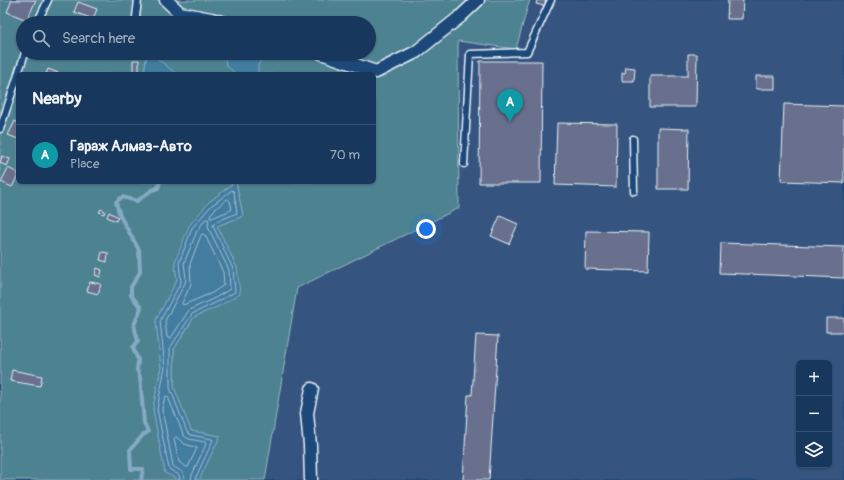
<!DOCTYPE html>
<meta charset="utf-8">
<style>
:root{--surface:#17385c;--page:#244365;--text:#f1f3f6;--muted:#9eacbb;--line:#365272;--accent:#8c9099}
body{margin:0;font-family:Pangolin,sans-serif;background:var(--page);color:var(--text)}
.controls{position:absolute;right:12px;bottom:12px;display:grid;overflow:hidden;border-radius:6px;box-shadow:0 1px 3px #0004}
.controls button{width:36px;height:36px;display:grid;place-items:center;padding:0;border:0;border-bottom:1px solid var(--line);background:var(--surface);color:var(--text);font:20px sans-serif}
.you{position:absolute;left:426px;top:229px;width:14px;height:14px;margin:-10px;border:3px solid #fff;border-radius:50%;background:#1a73e8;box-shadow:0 0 0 6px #1a73e833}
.badge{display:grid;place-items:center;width:26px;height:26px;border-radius:50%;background:var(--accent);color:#fff;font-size:13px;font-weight:700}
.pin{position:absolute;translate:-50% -33px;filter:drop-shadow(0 1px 2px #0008)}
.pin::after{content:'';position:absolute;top:21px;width:14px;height:12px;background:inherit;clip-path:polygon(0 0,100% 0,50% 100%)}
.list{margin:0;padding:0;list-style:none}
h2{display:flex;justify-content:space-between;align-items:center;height:52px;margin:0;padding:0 16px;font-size:17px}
h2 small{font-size:13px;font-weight:400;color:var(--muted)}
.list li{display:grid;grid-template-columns:26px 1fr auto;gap:12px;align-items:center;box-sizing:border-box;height:60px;padding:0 16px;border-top:1px solid var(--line)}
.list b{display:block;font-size:15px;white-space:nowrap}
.list p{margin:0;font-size:13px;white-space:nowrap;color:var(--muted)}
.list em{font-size:13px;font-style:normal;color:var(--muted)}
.icon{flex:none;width:22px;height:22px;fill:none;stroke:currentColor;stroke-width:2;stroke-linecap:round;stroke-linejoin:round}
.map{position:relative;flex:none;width:844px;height:480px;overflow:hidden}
.search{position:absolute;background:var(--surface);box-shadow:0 1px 3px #0004;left:16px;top:16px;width:360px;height:44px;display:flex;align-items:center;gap:10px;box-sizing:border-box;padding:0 14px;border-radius:22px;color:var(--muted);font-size:15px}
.panel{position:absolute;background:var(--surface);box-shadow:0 1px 3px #0004;left:16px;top:72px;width:360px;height:112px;border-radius:6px}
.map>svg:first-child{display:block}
.built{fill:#355580;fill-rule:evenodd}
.green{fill:#4d8290;stroke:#9abac4}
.water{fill:#437b9f;stroke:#85aac3}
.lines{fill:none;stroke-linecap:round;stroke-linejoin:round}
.shore{stroke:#a6c2d4;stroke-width:1}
.stream{stroke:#85aac3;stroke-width:4}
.building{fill:#69708d;stroke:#e8f1f8}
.lane-casing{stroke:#e8f1f8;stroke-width:9}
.street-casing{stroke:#e8f1f8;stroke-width:15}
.lane{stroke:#1f4a7a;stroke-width:6}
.street{stroke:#1f4a7a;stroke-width:12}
</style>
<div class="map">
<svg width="844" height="480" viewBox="0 0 844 480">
<rect width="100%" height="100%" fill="#1f4a7a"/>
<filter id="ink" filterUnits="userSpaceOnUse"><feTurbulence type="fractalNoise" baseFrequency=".025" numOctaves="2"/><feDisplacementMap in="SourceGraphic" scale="8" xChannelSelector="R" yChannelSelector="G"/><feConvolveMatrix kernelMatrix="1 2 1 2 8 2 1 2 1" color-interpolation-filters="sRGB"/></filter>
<g filter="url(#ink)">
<path class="built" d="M530,0H844V480H265L297,288L399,236L459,208L458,41L527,9ZM799,363H829V465H799Z"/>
<path class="green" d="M0,0H530L527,9L516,49L458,41L459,208L297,288L265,480H199L220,436L191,431L174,387V349L194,317L219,306L237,268L217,226L243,216L236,182H374V74H176L151,53H369V23H23V53H147L144,74H18V182H170L171,183L175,182H235L208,203L175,262L177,280L156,320L161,367L153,409L165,472L179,480H0Z"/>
<path class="water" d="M147,53H151L176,74H144Z
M224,53H255L264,56L258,65V74H236L226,65Z
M235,182H236L243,216L217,226L237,268L240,294L219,306L194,317L174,349V387L191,431L220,436L199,480H179L165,473L153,409L161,367L156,320L177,280L175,262L189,226L208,203Z"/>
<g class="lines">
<path class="shore" d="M228,199L230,201L232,209L231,210L212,218H210V215L214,210Z
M206,219H208L209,220L208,225L209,229L229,270L230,289L215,298L189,310L171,338H168L167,337L165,321L185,283L186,279L184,263L197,231Z
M203,234L205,235L223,272L224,285L212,293L183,305L182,303L191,284L190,264L201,235Z
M176,437L185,444L197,448L188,467H186L179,462L174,439Z
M180,480L179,475L169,469L157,409L165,367L160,321L181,282L179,263L192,228L211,206L232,190L234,192L237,213L216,222L214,224L213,226L233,269L235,292L217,302L192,314L170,348V388L187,432L191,435L212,439L213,440L196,477V480
M185,480C185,471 179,471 173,466L162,409L165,397L166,396L168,397L184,436L189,439L205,442L206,444L192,475L191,480"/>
<path class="stream" d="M141,480L143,469H131L130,450L143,435L148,432L144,423L140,377L137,370L138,360L133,348L138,341L134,325L141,308L131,295V287L140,272L139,250L120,216L116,202L122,197L137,201L152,190L158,188L160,182"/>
</g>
<path class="building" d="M12,0H36L27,20L7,12Z
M537,0H546L544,6L536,4Z
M728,0H743L742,19H727Z
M78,2L97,9L93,19L74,12Z
M40,53H53L51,58Z
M688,54H697L696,107H650V76H688Z
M133,60H139V74H133Z
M480,61H542L541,183H479Z
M626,67L635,68L634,81H622V73H625Z
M48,69L61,74H46Z
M756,76H775V89H756Z
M784,104L844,106V183L781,181Z
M15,121L18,123V139L8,135Z
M557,123L617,124L616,187L555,185Z
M658,128L689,129L688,189H658Z
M2,156L10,159L7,166L0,163Z
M8,168L18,173V175L12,187L1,182Z
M101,209L105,211L104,214L99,212Z
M109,212L118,217L116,221L107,217Z
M500,216L518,224L509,244L491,236Z
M586,231L649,232L648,271L585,269Z
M721,243L844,247V278L720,273Z
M102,252L108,253L107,262L100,260Z
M97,268L102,270L100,277L95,275Z
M90,282L101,284L98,294L87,291Z
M826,318H844V332H826Z
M476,335L498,336L489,480H463L468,395H472Z
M12,370L42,376L40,386L10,381Z"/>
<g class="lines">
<g class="lane-casing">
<path id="lane" d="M136,17L138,0
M37,23L48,0
M18,74L25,53
M0,129L18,75
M633,139L634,191
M464,164L470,54L527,52L551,0"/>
</g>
<g class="street-casing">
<path id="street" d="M166,0L180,13L211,19L224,23
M321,53L376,72L416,52L461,16L478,0
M311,480L310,445L307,413L312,389"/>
</g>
<use href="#lane" class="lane"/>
<use href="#street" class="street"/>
</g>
</g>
</svg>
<div class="controls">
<button>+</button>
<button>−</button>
<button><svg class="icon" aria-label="layers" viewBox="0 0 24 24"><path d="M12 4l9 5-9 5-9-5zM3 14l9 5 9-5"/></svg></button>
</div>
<div class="you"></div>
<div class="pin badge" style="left:510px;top:122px;background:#0f9aa8">A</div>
<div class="search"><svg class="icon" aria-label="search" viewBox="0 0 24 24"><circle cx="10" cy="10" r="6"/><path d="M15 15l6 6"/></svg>Search here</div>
<section class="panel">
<h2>Nearby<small></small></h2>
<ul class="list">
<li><span class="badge" style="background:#0f9aa8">A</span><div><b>Гараж Алмаз-Авто</b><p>Place</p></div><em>70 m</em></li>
</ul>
</section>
</div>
